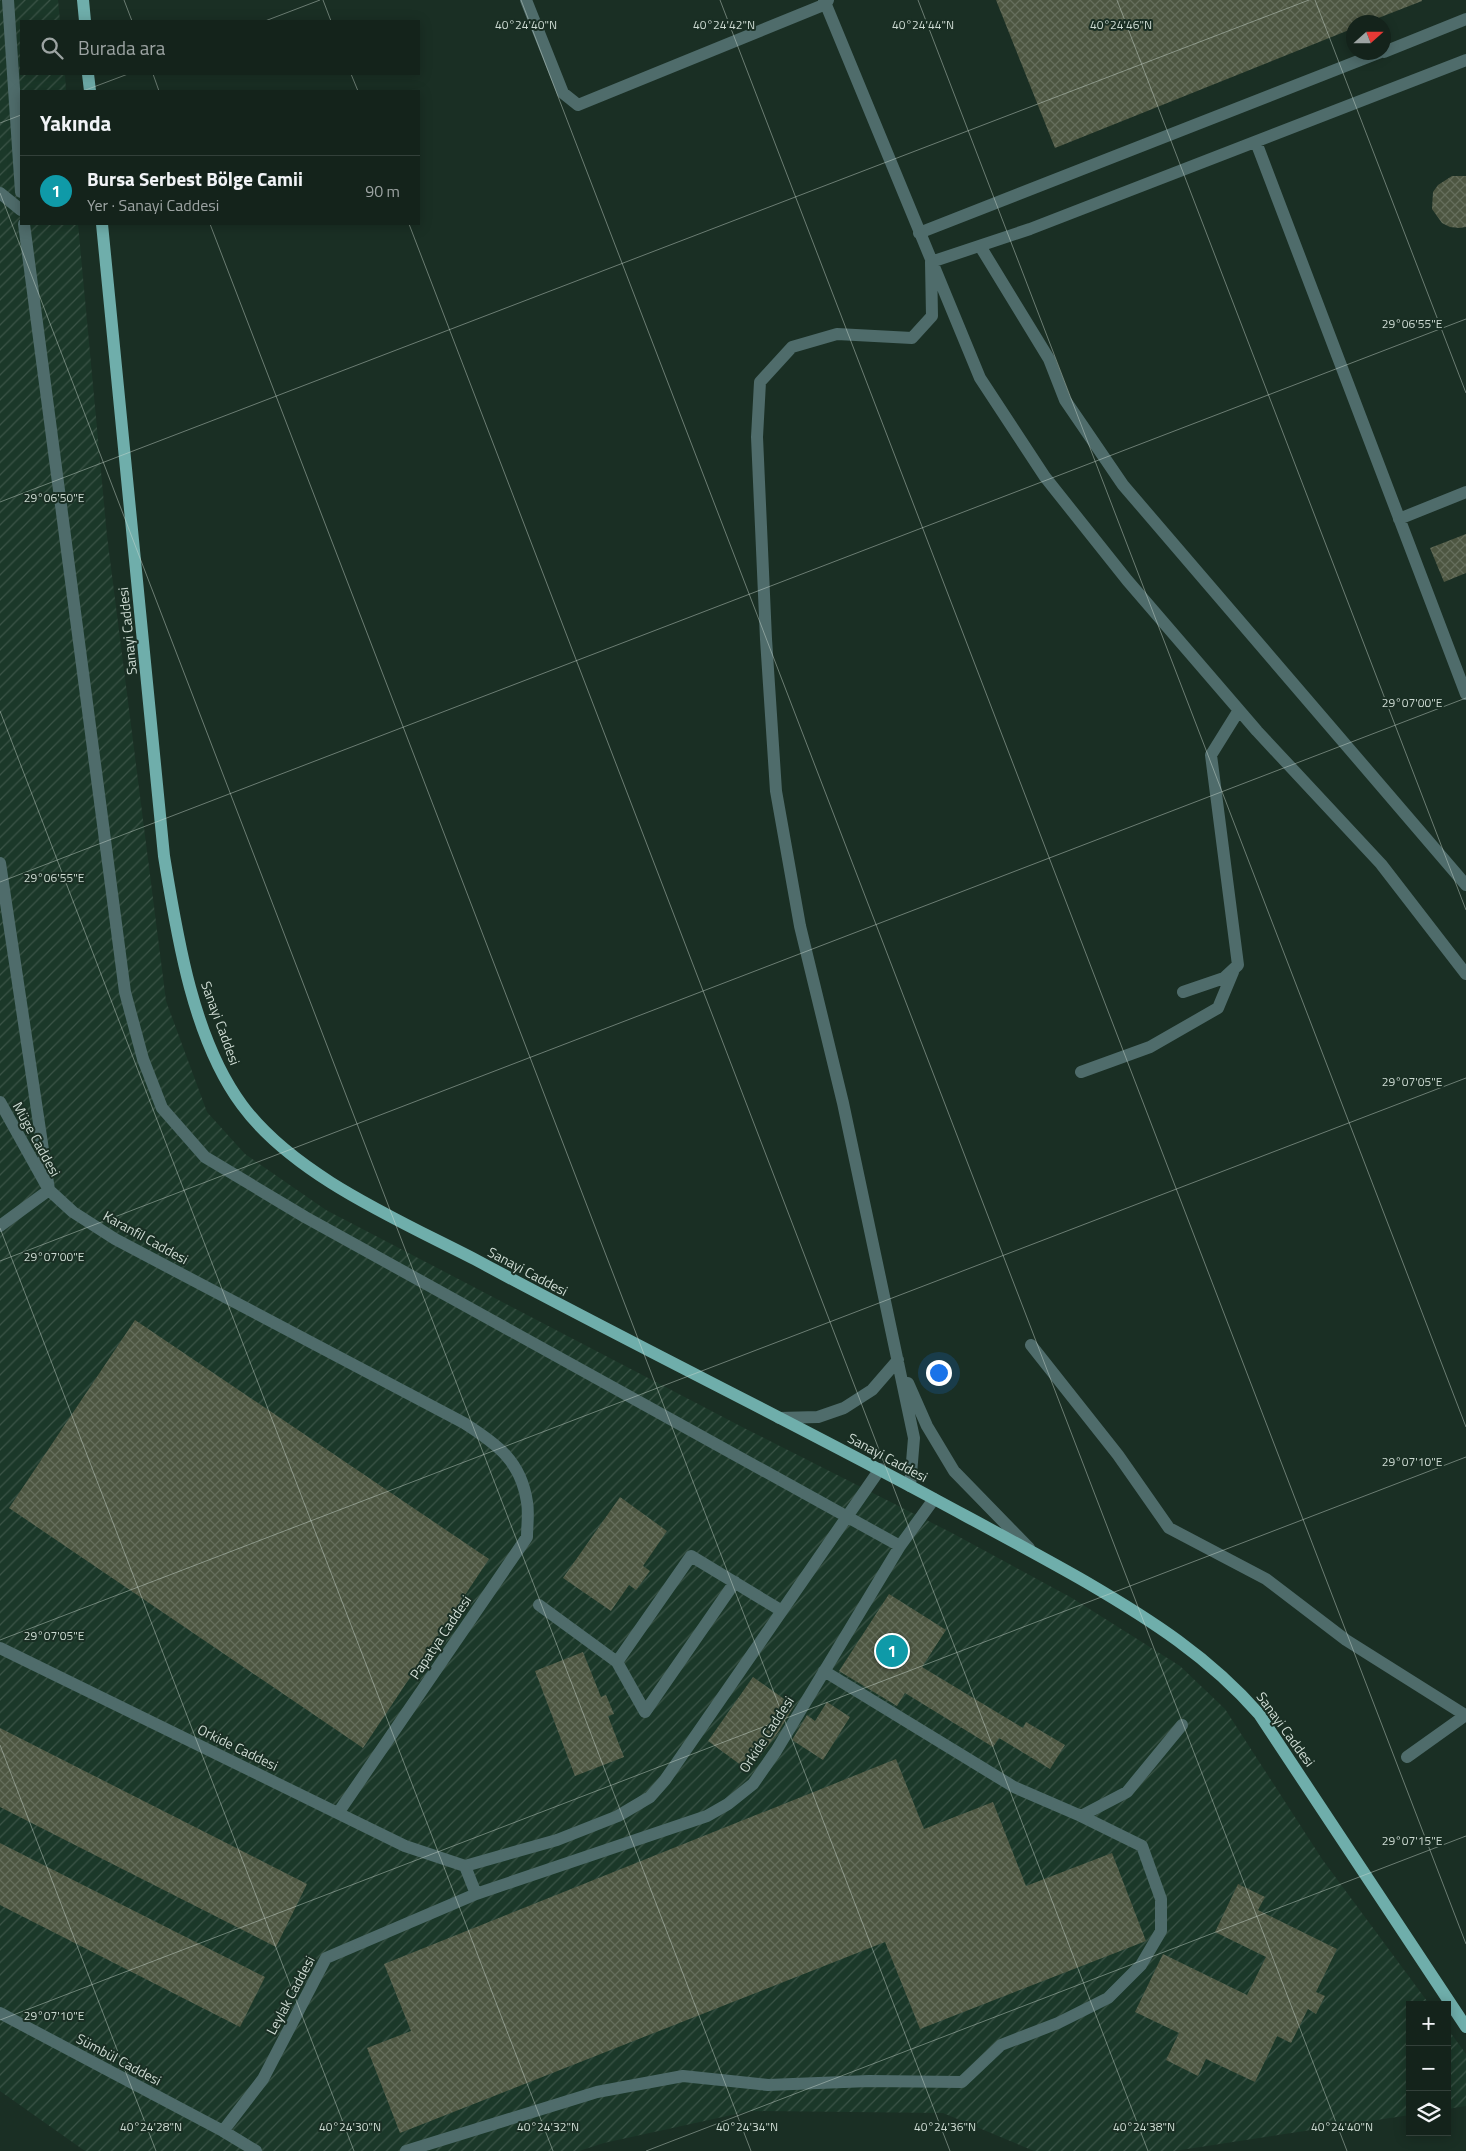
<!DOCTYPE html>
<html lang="tr">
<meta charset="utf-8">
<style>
:root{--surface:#14231b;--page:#212f28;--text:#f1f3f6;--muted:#9da4a3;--line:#33403a;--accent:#8c9099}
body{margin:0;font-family:"Titillium Web",sans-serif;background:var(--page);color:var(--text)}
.controls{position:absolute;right:15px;bottom:15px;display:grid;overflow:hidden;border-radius:0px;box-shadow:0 2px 12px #0003}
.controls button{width:45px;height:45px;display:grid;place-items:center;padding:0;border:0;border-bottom:1px solid var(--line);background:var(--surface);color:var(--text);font:25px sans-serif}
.compass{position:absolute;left:1346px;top:15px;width:45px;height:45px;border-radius:50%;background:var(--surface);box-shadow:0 2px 12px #0003;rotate:69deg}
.you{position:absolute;left:938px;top:1372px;width:18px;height:18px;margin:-12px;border:4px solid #fff;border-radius:50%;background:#1a73e8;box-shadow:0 0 0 8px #1a73e833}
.badge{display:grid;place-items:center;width:32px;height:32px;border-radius:50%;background:var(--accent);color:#fff;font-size:16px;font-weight:700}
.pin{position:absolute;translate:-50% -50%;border:2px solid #fff;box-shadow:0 1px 5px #0006}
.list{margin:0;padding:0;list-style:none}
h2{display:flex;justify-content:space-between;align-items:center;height:65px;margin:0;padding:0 20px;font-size:21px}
h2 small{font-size:16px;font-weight:400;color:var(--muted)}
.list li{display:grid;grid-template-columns:32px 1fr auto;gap:15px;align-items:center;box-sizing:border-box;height:70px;padding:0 20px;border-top:1px solid var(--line)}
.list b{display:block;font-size:19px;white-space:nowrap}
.list p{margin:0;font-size:16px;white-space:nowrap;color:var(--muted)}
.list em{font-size:16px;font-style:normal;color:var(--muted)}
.icon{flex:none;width:28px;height:28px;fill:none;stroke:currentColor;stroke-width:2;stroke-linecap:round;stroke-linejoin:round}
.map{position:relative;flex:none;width:1466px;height:2151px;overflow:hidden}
.search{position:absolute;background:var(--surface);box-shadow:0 2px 12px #0003;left:20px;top:20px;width:400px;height:55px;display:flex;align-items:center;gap:12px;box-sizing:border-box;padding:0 18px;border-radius:0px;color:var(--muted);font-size:19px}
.panel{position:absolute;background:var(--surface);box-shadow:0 2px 12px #0003;left:20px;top:90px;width:400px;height:135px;border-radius:0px}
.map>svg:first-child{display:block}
.industrial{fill:url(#industrial-furrows)}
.building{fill:url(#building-cross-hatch)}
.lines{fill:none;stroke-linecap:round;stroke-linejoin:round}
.minor{stroke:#4f6c6b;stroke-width:12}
.major{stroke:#6faeab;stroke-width:12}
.ticks{fill:none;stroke:#cedbd3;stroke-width:1;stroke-opacity:0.45}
.labels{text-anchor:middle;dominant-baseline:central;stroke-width:4;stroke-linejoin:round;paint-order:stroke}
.street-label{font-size:14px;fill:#cedbd3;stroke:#1a2f24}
.ticks-label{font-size:12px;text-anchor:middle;fill:#cedbd3;stroke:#1a2f24;stroke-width:4;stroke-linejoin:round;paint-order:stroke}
</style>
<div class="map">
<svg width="1466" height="2151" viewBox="0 0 1466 2151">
<defs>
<pattern id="industrial-furrows" width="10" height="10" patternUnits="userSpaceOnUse" patternTransform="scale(1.25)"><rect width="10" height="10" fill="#1b3829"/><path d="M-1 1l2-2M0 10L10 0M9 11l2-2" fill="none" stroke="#3b5447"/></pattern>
<pattern id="building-cross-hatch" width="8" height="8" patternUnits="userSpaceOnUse" patternTransform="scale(1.25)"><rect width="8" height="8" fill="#4d5641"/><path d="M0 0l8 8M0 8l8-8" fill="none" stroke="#656e5c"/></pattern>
</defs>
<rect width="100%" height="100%" fill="#1a2f24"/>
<path class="industrial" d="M0,0H58L60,21H21V74H65L66,91H21V224H78L107,536L166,1001L207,1112L245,1154L326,1210L746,1429L952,1533L1072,1598L1180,1666L1225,1709L1322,1859L1430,2005H1410V2115L1174,2151H1034L943,2113L750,2111L604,2143L579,2151H85L0,2091Z
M1447,2028L1466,2054V2106L1447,2109Z"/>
<path class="building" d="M996,0H1422V1L1368,22H1354V28L1055,148Z
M1452,176H1466V227L1459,228L1450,227L1442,223L1432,209L1433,192L1438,185Z
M1466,534V573L1444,582L1430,548Z
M135,1320L489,1559L363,1748L9,1508Z
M620,1497L667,1531L643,1566L650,1571L636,1590L629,1585L611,1611L563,1578Z
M889,1594L946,1630L922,1667L1023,1728L1026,1722L1065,1745L1050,1769L999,1738L993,1747L905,1693L897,1706L839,1671Z
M583,1652L601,1697L606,1695L614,1714L608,1716L624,1757L575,1776L535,1671Z
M753,1677L794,1706L779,1731L749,1771L708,1741Z
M827,1702L850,1717L823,1760L792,1740L807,1715L815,1721Z
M0,1728L307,1884L276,1947L0,1807Z
M896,1759L924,1829L993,1802L1026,1886L1112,1853L1146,1941L920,2029L885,1942L400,2133L367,2048L411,2031L384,1964Z
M0,1843L265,1977L240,2027L0,1905Z
M1238,1884L1265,1897L1258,1910L1337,1949L1316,1992L1325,1996L1316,2014L1308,2009L1291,2043L1277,2036L1255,2082L1206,2059L1198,2076L1166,2060L1179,2033L1135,2012L1163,1954L1247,1995L1266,1957L1215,1932Z"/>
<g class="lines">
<path class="minor" d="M8,0L21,192
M526,0L563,93L578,105L826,4L828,0
M824,0L980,378L1045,477L1127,580L1257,731L1381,864L1466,974
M1384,52L1466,19
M1256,142L1466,694
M0,193L21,210
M24,224L125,992L143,1059L162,1108L205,1157L305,1217L900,1546
M919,233L1381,52
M980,246L1049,359L1065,400L1123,485L1466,885
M1399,519L1466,492
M0,863L49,1190L73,1212L115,1239L464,1423C497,1444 521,1461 527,1502C529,1513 527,1526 527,1537L338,1813
M1183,992L1224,978L1238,965L1211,755L1239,710
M1081,1072L1150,1047L1218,1008L1233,972
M0,1102L49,1190L0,1226
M1031,1345L1118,1455L1169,1528L1266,1579L1346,1640L1465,1715
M908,1383L927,1426L954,1471L1029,1548
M779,1418L818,1417L844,1408L872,1390L898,1360
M910,1486L914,1438L843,1103L800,926L776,791L766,639L757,437L760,382L792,347L837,334L912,338L932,316L931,262L1030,229L1466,60
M539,1605L617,1662L645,1712L735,1582
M0,1648L405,1846L465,1866L476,1894
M617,1662L691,1556L782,1611
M824,1671L1014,1787L1081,1816L1127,1792L1182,1725
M1407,1757L1466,1715
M465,1866L557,1840L618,1816L650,1797L665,1780L880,1469
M0,2013L223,2131L256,2151
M223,2131L263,2079L326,1958L476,1894L707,1816L728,1804L753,1784L776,1751L900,1546L934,1499
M406,2151L597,2092L683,2076L768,2085L869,2081L962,2082L1001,2045L1058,2023L1108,1998L1141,1965L1161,1931V1899L1142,1846L1081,1816"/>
<path class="major" d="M83,0L85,21
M88,74L90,91
M102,224L164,856C177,936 193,1039 242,1105C294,1176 401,1221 478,1261C630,1343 786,1419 938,1501C988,1528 1037,1554 1086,1582C1151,1620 1209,1657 1259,1714L1466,2027"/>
</g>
<path class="ticks" d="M124,0L132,21M323,0L331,21M521,0L1347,2151M720,0L1466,1944M918,0L1466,1427M1117,0L1466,910M1315,0L1466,393M265,21L320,0M153,74L159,91M351,74L358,91M83,91L128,74M0,123L21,115M0,193L751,2151M210,224L950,2151M409,224L1148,2151M0,502L1309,0M0,711L553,2151M0,882L1466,319M0,1228L354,2151M0,1261L1466,698M0,1640L1466,1078M0,1745L156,2151M0,2020L1466,1457M646,2151L1466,1836"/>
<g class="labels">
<g class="street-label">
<text transform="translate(127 631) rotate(-96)">Sanayi Caddesi</text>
<text transform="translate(221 1023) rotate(70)">Sanayi Caddesi</text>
<text transform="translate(37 1139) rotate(61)">Müge Caddesi</text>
<text transform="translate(146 1237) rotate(29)">Karanfil Caddesi</text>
<text transform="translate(528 1271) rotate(28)">Sanayi Caddesi</text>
<text transform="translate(888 1457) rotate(28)">Sanayi Caddesi</text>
<text transform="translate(440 1637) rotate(-56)">Papatya Caddesi</text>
<text transform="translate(1286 1729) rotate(54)">Sanayi Caddesi</text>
<text transform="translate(766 1734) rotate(-57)">Orkide Caddesi</text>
<text transform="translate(238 1747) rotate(26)">Orkide Caddesi</text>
<text transform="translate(290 1995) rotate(-62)">Leylak Caddesi</text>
<text transform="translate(119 2059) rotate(28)">Sümbül Caddesi</text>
</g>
</g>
<g class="ticks-label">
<text x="526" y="29">40°24'40"N</text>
<text x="1121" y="29">40°24'46"N</text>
<text x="724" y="29">40°24'42"N</text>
<text x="923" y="29">40°24'44"N</text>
<text x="1412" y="328">29°06'55"E</text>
<text x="54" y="502">29°06'50"E</text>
<text x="1412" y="707">29°07'00"E</text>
<text x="54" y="882">29°06'55"E</text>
<text x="1412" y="1086">29°07'05"E</text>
<text x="54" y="1261">29°07'00"E</text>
<text x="1412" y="1466">29°07'10"E</text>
<text x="54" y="1640">29°07'05"E</text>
<text x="1412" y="1845">29°07'15"E</text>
<text x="54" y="2020">29°07'10"E</text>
<text x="151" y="2131">40°24'28"N</text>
<text x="350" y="2131">40°24'30"N</text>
<text x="548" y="2131">40°24'32"N</text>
<text x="747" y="2131">40°24'34"N</text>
<text x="945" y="2131">40°24'36"N</text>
<text x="1144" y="2131">40°24'38"N</text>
<text x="1342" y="2131">40°24'40"N</text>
</g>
</svg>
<div class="controls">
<button>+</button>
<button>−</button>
<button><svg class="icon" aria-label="layers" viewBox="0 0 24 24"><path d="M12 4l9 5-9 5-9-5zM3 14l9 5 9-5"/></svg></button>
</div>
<svg class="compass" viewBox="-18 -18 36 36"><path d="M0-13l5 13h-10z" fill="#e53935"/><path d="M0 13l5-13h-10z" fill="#9da4a3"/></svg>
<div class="you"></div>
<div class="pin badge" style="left:892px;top:1651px;background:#0f9aa8">1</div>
<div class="search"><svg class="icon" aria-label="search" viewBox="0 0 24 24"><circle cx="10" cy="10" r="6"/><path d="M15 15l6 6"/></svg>Burada ara</div>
<section class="panel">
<h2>Yakında<small></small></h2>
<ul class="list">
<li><span class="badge" style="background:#0f9aa8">1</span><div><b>Bursa Serbest Bölge Camii</b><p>Yer · Sanayi Caddesi</p></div><em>90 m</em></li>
</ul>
</section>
</div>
